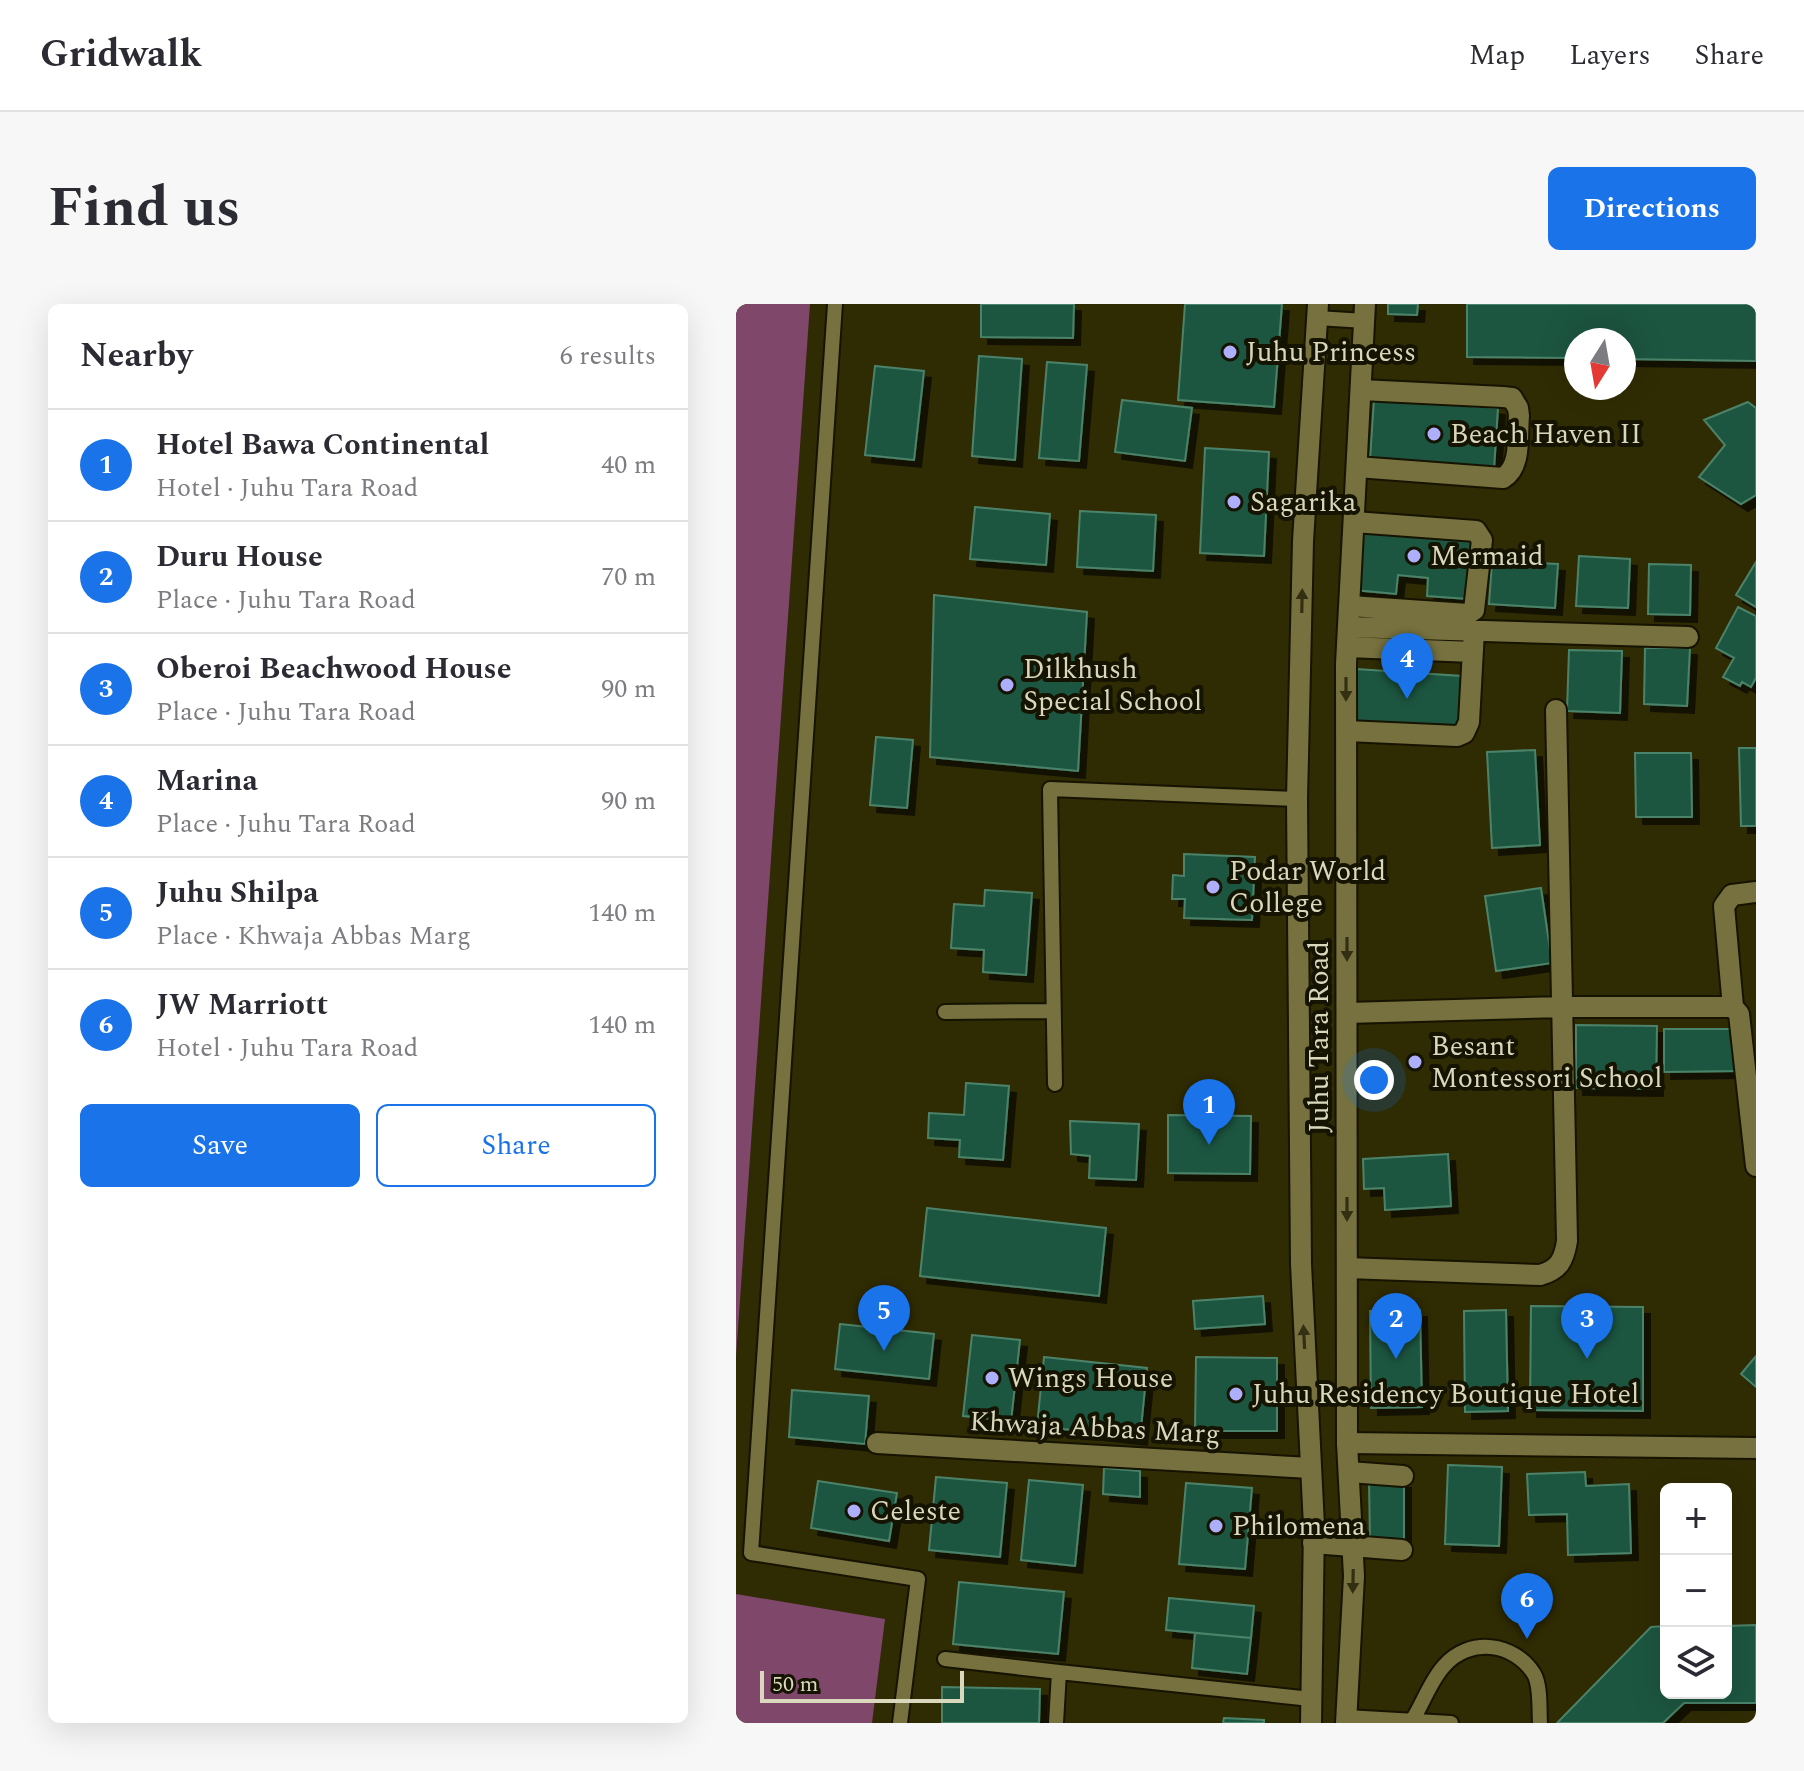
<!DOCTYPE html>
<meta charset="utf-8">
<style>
:root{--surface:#fff;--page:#f7f7f7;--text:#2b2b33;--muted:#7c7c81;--line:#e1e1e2;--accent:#1a73e8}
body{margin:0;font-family:Spectral,serif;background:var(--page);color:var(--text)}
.controls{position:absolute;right:24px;bottom:24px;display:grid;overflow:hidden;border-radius:12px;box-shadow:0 8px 32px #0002}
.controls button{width:72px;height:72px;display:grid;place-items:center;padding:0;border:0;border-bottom:2px solid var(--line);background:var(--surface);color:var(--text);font:40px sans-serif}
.compass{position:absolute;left:828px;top:24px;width:72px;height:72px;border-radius:50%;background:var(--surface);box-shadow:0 8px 32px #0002;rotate:191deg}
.scale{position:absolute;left:24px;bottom:20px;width:204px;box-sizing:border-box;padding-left:8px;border:4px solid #d9d7bc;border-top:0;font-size:22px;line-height:28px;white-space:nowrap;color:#d9d7bc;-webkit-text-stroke:6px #151301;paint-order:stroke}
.you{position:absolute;left:638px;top:776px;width:28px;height:28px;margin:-20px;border:6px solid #fff;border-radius:50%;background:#1a73e8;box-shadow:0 0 0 12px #1a73e833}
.badge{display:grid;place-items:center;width:52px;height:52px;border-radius:50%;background:var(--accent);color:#fff;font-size:26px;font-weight:700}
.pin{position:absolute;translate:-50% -66px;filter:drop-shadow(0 2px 4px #0008)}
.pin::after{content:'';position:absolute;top:42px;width:28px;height:24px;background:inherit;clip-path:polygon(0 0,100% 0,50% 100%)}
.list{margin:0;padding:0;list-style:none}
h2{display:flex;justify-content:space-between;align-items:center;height:104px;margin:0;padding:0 32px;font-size:34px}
h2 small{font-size:26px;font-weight:400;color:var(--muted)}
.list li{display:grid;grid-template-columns:52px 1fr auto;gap:24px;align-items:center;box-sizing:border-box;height:112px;padding:0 32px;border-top:2px solid var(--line)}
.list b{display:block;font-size:30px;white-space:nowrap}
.list p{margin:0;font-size:26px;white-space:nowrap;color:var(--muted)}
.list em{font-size:26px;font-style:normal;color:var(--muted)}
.actions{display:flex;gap:16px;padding:24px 32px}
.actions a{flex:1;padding:18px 0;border:2px solid var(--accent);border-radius:12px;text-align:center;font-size:28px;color:var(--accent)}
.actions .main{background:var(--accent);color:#fff}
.icon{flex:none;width:44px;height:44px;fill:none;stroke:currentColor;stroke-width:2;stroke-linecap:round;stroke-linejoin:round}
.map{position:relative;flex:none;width:1020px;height:1419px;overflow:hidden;border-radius:12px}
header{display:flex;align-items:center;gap:48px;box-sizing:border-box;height:112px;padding:0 40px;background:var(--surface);border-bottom:2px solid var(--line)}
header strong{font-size:38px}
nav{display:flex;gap:44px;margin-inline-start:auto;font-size:28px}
.intro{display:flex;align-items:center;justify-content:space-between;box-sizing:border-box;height:192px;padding:0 48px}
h1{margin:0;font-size:56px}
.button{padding:20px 36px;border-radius:12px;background:var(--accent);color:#fff;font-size:28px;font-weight:700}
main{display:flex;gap:48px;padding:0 48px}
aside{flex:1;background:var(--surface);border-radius:12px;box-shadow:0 8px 32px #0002}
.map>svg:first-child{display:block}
.water{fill:#7f476a}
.building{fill:#1e563f;stroke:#4c836a;stroke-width:2;filter:url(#shadow)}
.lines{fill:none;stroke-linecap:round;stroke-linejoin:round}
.lane-casing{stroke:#161300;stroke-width:18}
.street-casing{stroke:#161300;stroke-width:24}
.secondary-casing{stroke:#161300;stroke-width:24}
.lane{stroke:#76713e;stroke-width:14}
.street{stroke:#76713e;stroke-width:20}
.secondary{stroke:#76713e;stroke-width:20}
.oneway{fill:#322f13}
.poi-dot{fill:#adaffb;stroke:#151301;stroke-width:3}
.labels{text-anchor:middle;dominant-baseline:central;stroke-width:8;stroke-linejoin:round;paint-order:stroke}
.poi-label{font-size:28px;fill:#d9d7bc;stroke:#151301;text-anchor:start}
.street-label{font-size:28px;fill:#d9d7bc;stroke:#151301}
</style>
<header>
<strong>Gridwalk</strong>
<nav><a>Map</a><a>Layers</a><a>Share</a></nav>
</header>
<div class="intro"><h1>Find us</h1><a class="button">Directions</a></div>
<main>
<aside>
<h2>Nearby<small>6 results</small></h2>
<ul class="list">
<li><span class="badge">1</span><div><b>Hotel Bawa Continental</b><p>Hotel · Juhu Tara Road</p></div><em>40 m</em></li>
<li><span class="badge">2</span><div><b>Duru House</b><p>Place · Juhu Tara Road</p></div><em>70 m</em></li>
<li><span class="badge">3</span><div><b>Oberoi Beachwood House</b><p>Place · Juhu Tara Road</p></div><em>90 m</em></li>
<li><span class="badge">4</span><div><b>Marina</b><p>Place · Juhu Tara Road</p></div><em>90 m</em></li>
<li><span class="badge">5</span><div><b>Juhu Shilpa</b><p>Place · Khwaja Abbas Marg</p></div><em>140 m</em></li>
<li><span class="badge">6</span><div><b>JW Marriott</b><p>Hotel · Juhu Tara Road</p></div><em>140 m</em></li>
</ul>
<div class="actions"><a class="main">Save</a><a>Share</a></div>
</aside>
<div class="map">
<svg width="1020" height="1419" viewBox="0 0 1020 1419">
<defs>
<filter id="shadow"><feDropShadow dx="7" dy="7" stdDeviation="0" flood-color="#0009"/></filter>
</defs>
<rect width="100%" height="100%" fill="#2f2b03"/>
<path class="water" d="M0,0H74L0,1053Z
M0,1290L149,1315L136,1419H0Z"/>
<path class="building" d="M245,0H338L337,34L245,33Z
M449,0H546L538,103L442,96Z
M652,0H682L681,11L652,10Z
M731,0H1020V57L888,55V36H840V54L731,53Z
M243,52L286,55L279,156L236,152Z
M311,58L351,61L343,157L303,154Z
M139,62L188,67L178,156L129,151Z
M638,95L762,104L758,165L634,155Z
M386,96L456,104L449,157L379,148Z
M1012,98L1020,104V191L1005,200L963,173L989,141L968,116Z
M469,144L533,148L528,252L464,249Z
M239,203L314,210L310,261L234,255Z
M344,207L420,211L417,267L341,263Z
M623,224L737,233L732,295L691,292L692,274L662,271L660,290L618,286Z
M843,252L894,255L892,304L840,302Z
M756,257L822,260L819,304L753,300Z
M1020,258V303L1000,291Z
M913,260L955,261L954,311L912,310Z
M198,291L351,308L342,467L194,453Z
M1002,303L1020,312V374L1015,383L1006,378L1004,382L987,373L998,354L980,344Z
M909,344H954L951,402L908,400Z
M833,346L886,347L884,409L831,407Z
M620,365L726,372L723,424L617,417Z
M140,433L177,436L171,504L134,501Z
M1003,444H1020V522H1005Z
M799,446L804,541L756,544L751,448Z
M899,449H955L956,513H900Z
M448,550L519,553L516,616L448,614L449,595H436L437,571L448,572Z
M805,584L816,659L760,667L749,592Z
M249,586L296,589L290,671L247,668L248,646L215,644L218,600L248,602Z
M840,721L921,722L920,785L840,784Z
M928,725H1000V767L928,768Z
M230,779L273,782L267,856L223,853L224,836L192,834L193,809L228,811Z
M432,811L515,812L514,870L432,869Z
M334,817L403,820L400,876L353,874L354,852L335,850Z
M712,850L715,902L649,906L648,884L628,885L627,855Z
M191,904L370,924L363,992L184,972Z
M527,992L529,1020L459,1025L457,997Z
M795,1002L907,1003V1107L794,1106Z
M684,1006L686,1103L635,1104L634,1007Z
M770,1006L772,1107L729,1108L728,1007Z
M104,1020L198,1030L193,1075L99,1065Z
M236,1031L284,1036L275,1117L227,1112Z
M1020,1052V1083L1005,1070Z
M308,1053L411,1064L404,1134L301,1122Z
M460,1053L541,1054V1127H459Z
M56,1086L133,1092L129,1140L53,1133Z
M712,1161L766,1163L763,1242L709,1240Z
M368,1164L404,1167V1193L367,1190Z
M849,1168L850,1182L893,1180L895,1249L832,1251L831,1210L793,1211L791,1170Z
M200,1173L271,1179L264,1253L193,1246Z
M633,1175L668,1177V1240L634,1239Z
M293,1176L347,1181L339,1262L285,1256Z
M82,1177L161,1189L153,1237L75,1224Z
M450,1179L516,1184L509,1265L443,1260Z
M223,1278L328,1288L322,1350L217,1340Z
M433,1294L518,1302L515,1334L430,1326Z
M1020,1321V1399H948L927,1419H821L915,1323L930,1322V1389H990V1322Z
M459,1329L515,1334L511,1370L456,1364Z
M206,1383L304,1385L303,1419H206Z
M488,1414L528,1416V1419H487Z"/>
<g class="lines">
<g class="lane-casing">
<path id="lane" d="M99,0L15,1249L182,1275L164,1419
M581,14L629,17
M209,708L317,707
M319,780L314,485L561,495
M209,1355L323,1368
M610,1413L715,1419
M677,1415C687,1399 695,1376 708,1362C733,1333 778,1338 798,1370C805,1382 803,1406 804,1419
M320,1419L323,1368L575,1395"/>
</g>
<g class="street-casing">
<path id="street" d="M621,163L767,174C786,163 781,131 783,112L782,104L776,94L767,93L625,86
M614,302L732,310L738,306L746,236L740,227L618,218
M612,323L952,333
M611,343L737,348
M611,427L721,432L728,429L733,418L738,327
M997,703L988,602L996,591L1020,588
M611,709L827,703H997L1003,710L1020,862
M611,964L804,971C823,966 828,956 831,937L820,406
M141,1139L574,1164
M611,1139L1020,1144
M613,1168L667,1172
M577,1239L666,1246"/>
</g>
<g class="secondary-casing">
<path id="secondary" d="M575,1419L578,1222L565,960L561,495L567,237L582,0
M610,1419L618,1272L611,1139L610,360L629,0"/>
</g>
<use href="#lane" class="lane"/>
<use href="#street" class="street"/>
<use href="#secondary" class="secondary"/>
</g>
<defs><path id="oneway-solid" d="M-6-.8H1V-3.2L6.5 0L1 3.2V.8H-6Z" transform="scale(2)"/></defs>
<g class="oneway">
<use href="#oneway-solid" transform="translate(566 297) rotate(-89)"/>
<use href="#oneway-solid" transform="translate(610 385) rotate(90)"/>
<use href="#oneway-solid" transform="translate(611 645) rotate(90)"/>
<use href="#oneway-solid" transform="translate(611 905) rotate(90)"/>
<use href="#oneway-solid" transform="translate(568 1033) rotate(-93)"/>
<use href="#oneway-solid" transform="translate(617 1277) rotate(91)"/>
</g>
<g class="poi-dot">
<circle cx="494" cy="48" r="8"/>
<circle cx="698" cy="130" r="8"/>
<circle cx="498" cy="198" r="8"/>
<circle cx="678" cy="252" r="8"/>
<circle cx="271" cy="381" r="8"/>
<circle cx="477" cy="583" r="8"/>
<circle cx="679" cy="758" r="8"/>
<circle cx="256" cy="1074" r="8"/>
<circle cx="500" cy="1090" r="8"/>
<circle cx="118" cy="1207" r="8"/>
<circle cx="480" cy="1222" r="8"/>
</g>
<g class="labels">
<g class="poi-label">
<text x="510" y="48">Juhu Princess</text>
<text x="714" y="130">Beach Haven II</text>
<text x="514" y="198">Sagarika</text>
<text x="694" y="252">Mermaid</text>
<text x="287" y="365">Dilkhush<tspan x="287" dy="32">Special School</tspan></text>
<text x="493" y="567">Podar World<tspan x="493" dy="32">College</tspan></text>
<text x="695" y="742">Besant<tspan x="695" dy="32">Montessori School</tspan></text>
<text x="272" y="1074">Wings House</text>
<text x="516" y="1090">Juhu Residency Boutique Hotel</text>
<text x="134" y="1207">Celeste</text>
<text x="496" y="1222">Philomena</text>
</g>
<g class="street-label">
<text transform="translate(583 733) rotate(-90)">Juhu Tara Road</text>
<text transform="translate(359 1124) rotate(3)">Khwaja Abbas Marg</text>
</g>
</g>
</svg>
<div class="controls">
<button>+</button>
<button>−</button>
<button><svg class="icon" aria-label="layers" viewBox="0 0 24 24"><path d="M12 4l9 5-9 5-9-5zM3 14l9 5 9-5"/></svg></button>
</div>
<svg class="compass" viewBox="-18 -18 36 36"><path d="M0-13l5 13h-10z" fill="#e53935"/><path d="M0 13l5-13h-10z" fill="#7c7c81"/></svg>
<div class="scale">50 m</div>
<div class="you"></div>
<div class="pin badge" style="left:473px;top:841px">1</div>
<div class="pin badge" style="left:660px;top:1055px">2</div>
<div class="pin badge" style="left:851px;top:1055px">3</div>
<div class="pin badge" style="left:671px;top:395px">4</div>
<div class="pin badge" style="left:148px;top:1047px">5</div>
<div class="pin badge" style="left:791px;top:1335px">6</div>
</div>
</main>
